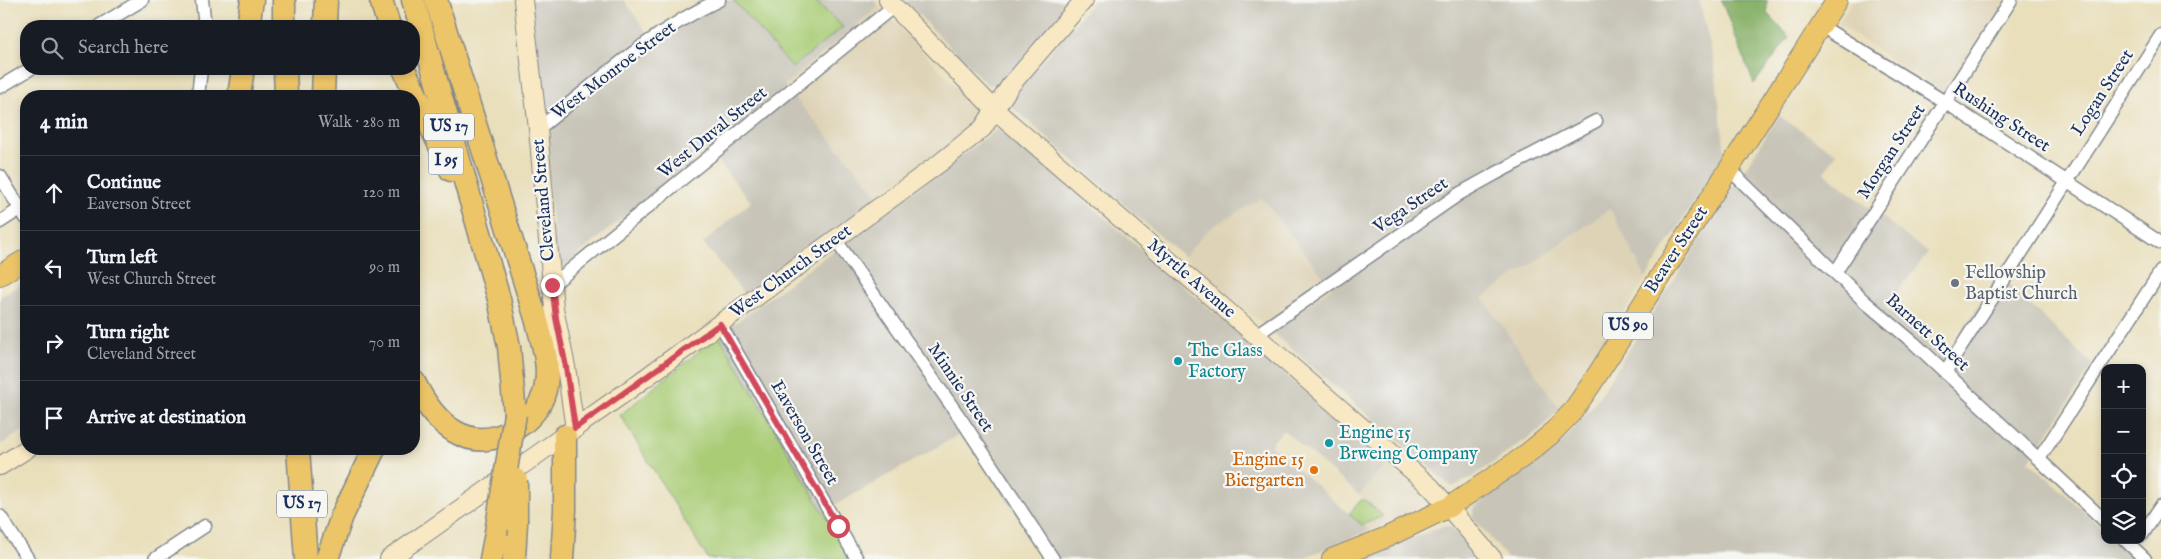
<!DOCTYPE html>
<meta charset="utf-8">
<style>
:root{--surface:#171b24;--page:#20242c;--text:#f1f3f6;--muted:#9ea1a6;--line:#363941}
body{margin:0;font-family:"IM FELL English",serif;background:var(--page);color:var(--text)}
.controls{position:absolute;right:15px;bottom:15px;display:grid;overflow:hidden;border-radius:10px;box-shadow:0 2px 8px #0003}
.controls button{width:45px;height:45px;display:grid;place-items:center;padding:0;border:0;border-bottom:1px solid var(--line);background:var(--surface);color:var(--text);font:25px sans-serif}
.stop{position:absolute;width:15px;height:15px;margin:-11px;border:4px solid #d1495b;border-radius:50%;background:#fff}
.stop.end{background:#d1495b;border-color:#fff;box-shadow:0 1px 5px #0008}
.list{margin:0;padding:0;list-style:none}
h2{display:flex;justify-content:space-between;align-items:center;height:65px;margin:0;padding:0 20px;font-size:21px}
h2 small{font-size:16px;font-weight:400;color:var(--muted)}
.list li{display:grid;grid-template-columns:32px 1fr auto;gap:15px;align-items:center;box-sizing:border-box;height:75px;padding:0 20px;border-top:1px solid var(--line)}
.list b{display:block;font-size:19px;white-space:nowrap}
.list p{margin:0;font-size:16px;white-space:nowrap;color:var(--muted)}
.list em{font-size:16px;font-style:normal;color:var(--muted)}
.icon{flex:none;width:28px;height:28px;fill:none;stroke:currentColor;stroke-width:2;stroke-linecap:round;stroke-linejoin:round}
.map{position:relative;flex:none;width:2161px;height:559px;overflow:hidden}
.search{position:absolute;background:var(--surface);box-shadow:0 2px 8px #0003;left:20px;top:20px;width:400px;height:55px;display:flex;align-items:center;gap:12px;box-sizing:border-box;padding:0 18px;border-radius:20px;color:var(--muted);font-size:19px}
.panel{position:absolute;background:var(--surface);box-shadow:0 2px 8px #0003;left:20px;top:90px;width:400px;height:365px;border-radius:20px}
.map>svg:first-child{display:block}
.built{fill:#ded3b6}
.industrial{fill:#c8c4b8}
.green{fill:#a9cc75;stroke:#627e6a}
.forest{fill:#86b066;stroke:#507062}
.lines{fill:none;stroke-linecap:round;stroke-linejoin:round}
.street-casing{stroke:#82878c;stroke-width:15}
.secondary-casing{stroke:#82878c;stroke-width:20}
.primary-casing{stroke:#82878c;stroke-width:22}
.highway-casing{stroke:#82878c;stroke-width:25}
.street{stroke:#fff;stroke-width:12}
.secondary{stroke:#f8e8c3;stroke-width:18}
.primary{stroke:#edc569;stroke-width:20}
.highway{stroke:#edc569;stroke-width:22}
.highway-bridge-casing{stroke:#82878c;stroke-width:25;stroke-linecap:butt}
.highway-bridge{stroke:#edc569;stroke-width:22}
.route{stroke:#d1495b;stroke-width:6}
.worship-dot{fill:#6b7280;stroke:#f6f6f2;stroke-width:2}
.culture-dot{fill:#0f9aa8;stroke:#f6f6f2;stroke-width:2}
.food-dot{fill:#e8710a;stroke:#f6f6f2;stroke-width:2}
.labels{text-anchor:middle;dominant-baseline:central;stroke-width:4.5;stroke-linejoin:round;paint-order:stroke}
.shield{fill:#f6f6f2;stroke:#5d6b8a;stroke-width:1}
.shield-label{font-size:16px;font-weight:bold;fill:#1b2f5e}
.street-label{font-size:18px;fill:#1b2f5e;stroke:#f6f6f2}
.worship-label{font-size:18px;fill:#5b616d;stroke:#f6f6f2;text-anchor:start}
.culture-label{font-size:18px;fill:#0d838f;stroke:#f6f6f2;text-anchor:start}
.food-label{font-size:18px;fill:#c56008;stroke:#f6f6f2;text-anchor:end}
</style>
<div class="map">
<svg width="2161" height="559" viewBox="0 0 2161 559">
<rect width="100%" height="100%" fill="#f6f6f2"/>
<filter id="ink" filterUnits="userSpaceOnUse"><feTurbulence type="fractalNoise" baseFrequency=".02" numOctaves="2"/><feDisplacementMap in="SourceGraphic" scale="10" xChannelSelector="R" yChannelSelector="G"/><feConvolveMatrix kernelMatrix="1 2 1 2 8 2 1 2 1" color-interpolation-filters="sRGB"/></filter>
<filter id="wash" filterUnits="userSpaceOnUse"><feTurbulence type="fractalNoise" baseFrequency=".0096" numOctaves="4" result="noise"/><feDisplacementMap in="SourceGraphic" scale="20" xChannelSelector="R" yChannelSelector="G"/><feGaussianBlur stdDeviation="1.12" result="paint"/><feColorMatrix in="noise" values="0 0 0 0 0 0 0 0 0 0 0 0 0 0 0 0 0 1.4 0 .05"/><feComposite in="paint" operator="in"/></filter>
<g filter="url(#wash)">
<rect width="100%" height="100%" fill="#e9dfbb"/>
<path class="built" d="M1853,0H2019L1954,101L1838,24Z
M879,6L982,114L981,118L948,145L879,196L784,85Z
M1262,198L1333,288L1272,332L1184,257L1209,229Z
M1610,209L1646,278L1579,384L1560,409L1482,299Z
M1388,463L1426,495L1428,501L1407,515L1369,531L1362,526L1383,515L1359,495Z"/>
<path class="industrial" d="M530,0H624L648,34L702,0H873L879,6L784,85L879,196L744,294L703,243L751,202L707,148L557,272Z
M904,0H1076L1004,82L997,85L987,84Z
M1095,0H1699L1714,62L1725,153L1646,278L1610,209L1483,298L1560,409L1538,431L1471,478L1452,487L1272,332L1332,288L1262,198L1209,229L1184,257L1012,107L1015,93Z
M1779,116L1836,153L1824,173L1928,253L1885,307L1944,358L1999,275L2093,365L2029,461L2105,531V540H2114L2134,559H1508L1473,517V509L1484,498L1549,454L1563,441L1593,406Z
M1000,127L1388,463L1359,495L1283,430L1270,445L1369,531L1300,559H1046L962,433L823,512L719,335Z
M26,281V429L0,445V297Z
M1445,525L1453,528L1479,559H1362Z"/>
<path class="green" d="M735,0H814L843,27L792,68L734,1Z
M719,335L851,559H708L620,415Z
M1361,500H1365L1383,516L1362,525L1349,514Z"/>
<path class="forest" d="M1721,0H1767V13L1789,37L1754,84Z"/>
</g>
<g filter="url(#ink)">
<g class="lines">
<g class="street-casing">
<path id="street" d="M202,0L205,26
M99,26L142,0
M1821,26L1945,102L2161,243
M0,87L30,69
M198,96L201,69
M538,129C597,83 650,32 719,0
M1729,169L1864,301L1914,343L2105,521
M0,176L26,218
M0,222L20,209
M835,239L965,425L1053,559
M1835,273L2011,0
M552,285L894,6
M720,324L857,559
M1256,335L1459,194L1495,174L1596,121
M1945,372L2161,35
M2039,459L2161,271
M0,516L28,559
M2142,535L2161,506
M2125,540L2145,559
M155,559L205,526"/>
</g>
<g class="secondary-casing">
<path id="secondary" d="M523,0L538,129L554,308L566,367L575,429
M888,0L995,110L1431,487L1493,559
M0,466L27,449
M389,559L626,392L941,162L983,128L1010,86L1084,0"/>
</g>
<g class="primary-casing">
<path id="primary" d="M0,275L26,259
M1332,559L1387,537L1449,507L1523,457L1550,435L1572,412L1592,383L1837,0"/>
</g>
<g class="highway-casing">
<path id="highway" d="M284,0V26
M381,0L389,26
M413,0L499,299L509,347L515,414
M248,26L252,0
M325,26L326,0
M285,69L286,96
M404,69L451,170
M239,96L243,69
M323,96L324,69
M414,382C434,423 469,458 516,428C530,419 541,406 545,390C551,366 542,341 536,318L436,0
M298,449L306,559
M327,559L342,516L374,449
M491,559L496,533
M514,559L516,522
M562,559L565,510V436"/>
</g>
<use href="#street" class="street"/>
<use href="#secondary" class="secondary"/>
<use href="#primary" class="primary"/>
<use href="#highway" class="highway"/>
<g class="highway-bridge-casing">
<path id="highway-bridge" d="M516,522V480
M496,533L515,414"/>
</g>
<use href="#highway-bridge" class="highway-bridge"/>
</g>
</g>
<g class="lines" filter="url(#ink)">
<path class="route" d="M552,285L556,318L566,367L575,428L720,324L838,526"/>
</g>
<circle class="worship-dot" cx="1955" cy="283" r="5"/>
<g class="culture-dot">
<circle cx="1178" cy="361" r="5"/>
<circle cx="1329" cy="443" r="5"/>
</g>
<circle class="food-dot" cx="1314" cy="470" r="5"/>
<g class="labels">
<g class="shield">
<rect x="424" y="113.5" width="50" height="27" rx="4"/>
<rect x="428.5" y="147.5" width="35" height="27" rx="4"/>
<rect x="1603" y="312.5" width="50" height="27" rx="4"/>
<rect x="277" y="490.5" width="50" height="27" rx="4"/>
</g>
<g class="shield-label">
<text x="449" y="127">US 17</text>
<text x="446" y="161">I 95</text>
<text x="1628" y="326">US 90</text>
<text x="302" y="504">US 17</text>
</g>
<g class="street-label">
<text transform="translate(614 71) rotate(-37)">West Monroe Street</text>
<text transform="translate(2103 93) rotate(-57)">Logan Street</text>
<text transform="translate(2001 118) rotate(33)">Rushing Street</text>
<text transform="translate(713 133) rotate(-39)">West Duval Street</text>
<text transform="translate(1892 152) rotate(-57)">Morgan Street</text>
<text transform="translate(544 200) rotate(-95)">Cleveland Street</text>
<text transform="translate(1411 206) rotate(-34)">Vega Street</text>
<text transform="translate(1677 250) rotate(-57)">Beaver Street</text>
<text transform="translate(791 272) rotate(-36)">West Church Street</text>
<text transform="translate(1191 279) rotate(41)">Myrtle Avenue</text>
<text transform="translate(1927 333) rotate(42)">Barnett Street</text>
<text transform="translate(960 388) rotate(56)">Minnie Street</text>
<text transform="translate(804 433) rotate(60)">Eaverson Street</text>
</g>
<g class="worship-label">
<text x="1965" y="273">Fellowship<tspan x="1965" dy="21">Baptist Church</tspan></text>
</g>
<g class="culture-label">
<text x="1188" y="351">The Glass<tspan x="1188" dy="21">Factory</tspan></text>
<text x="1339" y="433">Engine 15<tspan x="1339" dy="21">Brweing Company</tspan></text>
</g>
<g class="food-label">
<text x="1304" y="460">Engine 15<tspan x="1304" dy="21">Biergarten</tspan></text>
</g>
</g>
</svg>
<div class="controls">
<button>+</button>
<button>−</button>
<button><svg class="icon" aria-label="locate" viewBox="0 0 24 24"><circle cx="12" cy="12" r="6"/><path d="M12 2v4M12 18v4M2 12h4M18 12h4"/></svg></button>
<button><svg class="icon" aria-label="layers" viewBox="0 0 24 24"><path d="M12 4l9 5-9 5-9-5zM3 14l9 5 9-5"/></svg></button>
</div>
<div class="stop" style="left:838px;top:526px"></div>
<div class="stop end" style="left:552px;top:285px"></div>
<div class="search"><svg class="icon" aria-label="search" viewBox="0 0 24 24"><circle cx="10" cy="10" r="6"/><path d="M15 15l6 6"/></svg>Search here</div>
<section class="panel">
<h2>4 min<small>Walk · 280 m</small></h2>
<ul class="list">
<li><svg class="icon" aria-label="ahead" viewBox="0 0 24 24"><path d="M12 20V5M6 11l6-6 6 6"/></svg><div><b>Continue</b><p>Eaverson Street</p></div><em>120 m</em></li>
<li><svg class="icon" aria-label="left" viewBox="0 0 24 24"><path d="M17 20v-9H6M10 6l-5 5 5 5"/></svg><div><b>Turn left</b><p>West Church Street</p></div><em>90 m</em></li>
<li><svg class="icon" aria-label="right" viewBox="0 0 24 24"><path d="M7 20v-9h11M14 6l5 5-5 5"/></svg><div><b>Turn right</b><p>Cleveland Street</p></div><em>70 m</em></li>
<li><svg class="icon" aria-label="arrive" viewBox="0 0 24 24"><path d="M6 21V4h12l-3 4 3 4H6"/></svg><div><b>Arrive at destination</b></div></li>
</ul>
</section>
</div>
